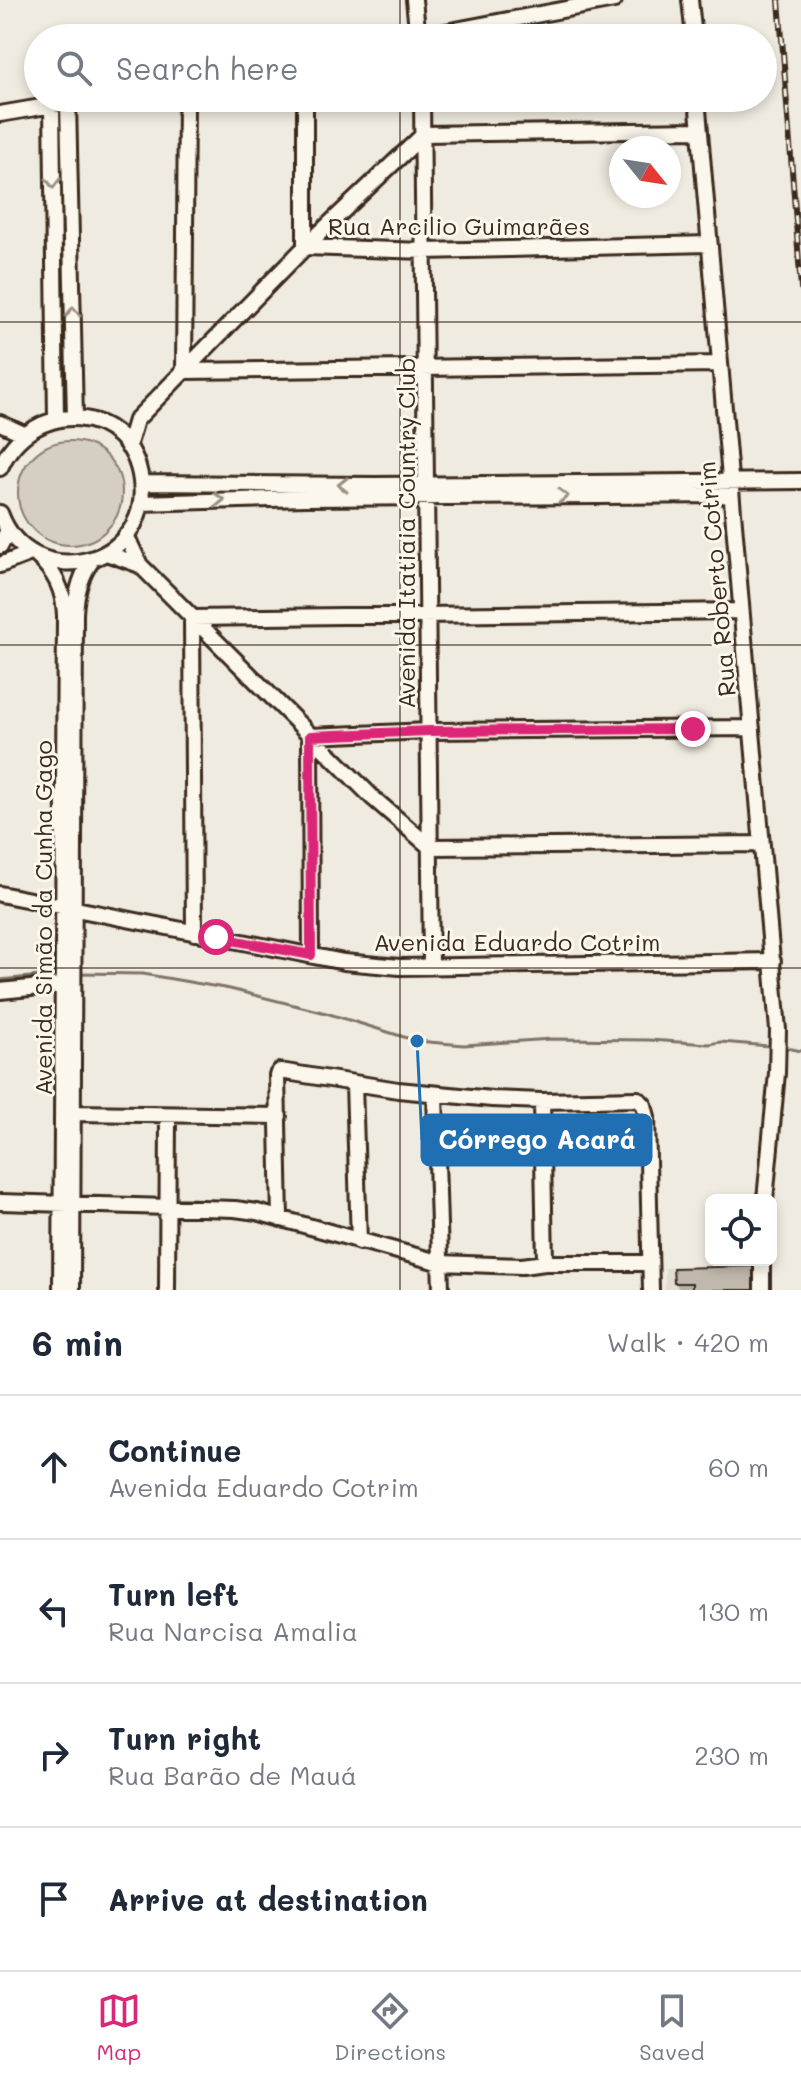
<!DOCTYPE html>
<meta charset="utf-8">
<style>
:root{--surface:#fff;--page:#f2f2f3;--text:#1f2937;--muted:#747a83;--line:#e0e1e3;--accent:#db2777}
body{margin:0;font-family:Mali,sans-serif;background:var(--page);color:var(--text)}
.controls{position:absolute;right:24px;bottom:24px;display:grid;overflow:hidden;border-radius:12px;box-shadow:0 4px 12px #0003}
.controls button{width:72px;height:72px;display:grid;place-items:center;padding:0;border:0;border-bottom:2px solid var(--line);background:var(--surface);color:var(--text);font:40px sans-serif}
.compass{position:absolute;left:609px;top:136px;width:72px;height:72px;border-radius:50%;background:var(--surface);box-shadow:0 4px 12px #0003;rotate:120deg}
.stop{position:absolute;width:24px;height:24px;margin:-18px;border:6px solid #db2777;border-radius:50%;background:#fff}
.stop.end{background:#db2777;border-color:#fff;box-shadow:0 2px 8px #0008}
.list{margin:0;padding:0;list-style:none}
h2{display:flex;justify-content:space-between;align-items:center;height:104px;margin:0;padding:0 32px;font-size:34px}
h2 small{font-size:26px;font-weight:400;color:var(--muted)}
.list li{display:grid;grid-template-columns:52px 1fr auto;gap:24px;align-items:center;box-sizing:border-box;height:144px;padding:0 32px;border-top:2px solid var(--line)}
.list b{display:block;font-size:30px;white-space:nowrap}
.list p{margin:0;font-size:26px;white-space:nowrap;color:var(--muted)}
.list em{font-size:26px;font-style:normal;color:var(--muted)}
.icon{flex:none;width:44px;height:44px;fill:none;stroke:currentColor;stroke-width:2;stroke-linecap:round;stroke-linejoin:round}
.map{position:relative;flex:none;width:801px;height:1290px;overflow:hidden}
.search{position:absolute;background:var(--surface);box-shadow:0 4px 12px #0003;left:24px;right:24px;top:24px;height:88px;display:flex;align-items:center;gap:20px;box-sizing:border-box;padding:0 28px;border-radius:44px;color:var(--muted);font-size:30px}
.sheet{height:680px;background:var(--surface)}
nav{display:flex;justify-content:space-around;align-items:center;box-sizing:border-box;height:112px;border-top:2px solid var(--line);background:var(--surface);font-size:22px;color:var(--muted)}
nav a{display:grid;justify-items:center;gap:4px}
nav .on{color:var(--accent)}
.map>svg:first-child{display:block}
.built{fill:#e2dcd1}
.green{fill:#d5cec3;stroke:#887c70;stroke-width:2}
.shadow{fill:#0003}
.lines{fill:none;stroke-linecap:round;stroke-linejoin:round}
.stream{stroke:#7f7367;stroke-width:3}
.building{fill:#c0b8ad;stroke:#3b2a1e;stroke-width:2}
.minor-casing{stroke:#3b2a1e;stroke-width:20}
.minor{stroke:#fbf7ec;stroke-width:14}
.rail-casing{stroke:#3b2a1e;stroke-width:6}
.rail{stroke:#fbf7ec;stroke-width:3;stroke-dasharray:9;stroke-linecap:butt}
.oneway{stroke:#9b9085}
.route{stroke:#db2777;stroke-width:10}
.grid{fill:none;stroke:#3b2a1e;stroke-width:2;stroke-opacity:0.55}
.labels{text-anchor:middle;dominant-baseline:central;stroke-width:6;stroke-linejoin:round;paint-order:stroke}
.street-label{font-size:24px;fill:#3b2a1e;stroke:#fbf7ec}
.leader{fill:none;stroke:#1f6fb2;stroke-width:3}
.callout-dot{fill:#1f6fb2;stroke:#fbf7ec;stroke-width:3}
.callout{fill:#1f6fb2;stroke:#1f6fb2;stroke-width:3}
.callout-label{font-size:26px;text-anchor:middle;font-weight:bold;fill:#fff}
</style>
<div class="map">
<svg width="801" height="1290" viewBox="0 0 801 1290">
<rect width="100%" height="100%" fill="#f0ebe0"/>
<filter id="ink" filterUnits="userSpaceOnUse"><feTurbulence type="fractalNoise" baseFrequency=".0125" numOctaves="2"/><feDisplacementMap in="SourceGraphic" scale="16" xChannelSelector="R" yChannelSelector="G"/><feConvolveMatrix kernelMatrix="1 2 1 2 8 2 1 2 1" color-interpolation-filters="sRGB"/></filter>
<g filter="url(#ink)">
<path class="built" d="M756,1266L757,1290H665V1268Z"/>
<path class="green" d="M18 493a52 52 0 1 1 104 0a52 52 0 1 1-104 0Z"/>
<path class="shadow" d="M675,1270L759,1290H679L676,1283Z"/>
<g class="lines">
<path class="stream" d="M78,973L143,974L230,989L326,1013L417,1041L464,1045L552,1039L649,1040L709,1044L721,1042L769,1046
M0,980L59,974
M787,1048L801,1051"/>
</g>
<path class="building" d="M756,1266V1290H692V1283H674L673,1268Z"/>
<g class="lines">
<g class="minor-casing">
<path id="minor" d="M414,0L418,38
M690,0L694,38
M414,38L614,0
M186,98L184,371L720,364
M305,98V247L425,251L709,244
M422,98L431,967
M697,98L778,1030L777,1073L765,1200
M68,103L75,418
M52,105L56,419
M0,114L94,98
M0,423L24,434
M128,447L136,420L305,247L424,134L698,130
M0,468C31,397 131,402 141,481C152,567 30,596 0,513
M142,483L374,485L801,481
M141,503L305,498L730,495
M126,535L140,565L373,798L430,847L762,844
M0,546L8,530
M106,553L140,565
M37,556C55,572 64,590 65,615L61,1290
M0,565L31,553
M0,894L344,962L400,967L773,961
M194,933L192,618L741,611
M311,955L310,736L429,731L752,728
M0,991L71,984
M354,1084L359,1242
M435,1095L441,1290
M542,1101L545,1263
M73,1113L279,1116
M0,1202L235,1209L257,1212L441,1263L522,1266L545,1263H650
M280,1219L277,1075L280,1071L398,1090L492,1099L542,1101L638,1099L644,1105L647,1117L651,1290
M762,1260V1290
M72,1290L75,614C76,594 80,575 93,559
M167,1290L168,1116"/>
</g>
<use href="#minor" class="minor"/>
<g class="rail-casing">
<path id="rail" d="M779,0L801,288"/>
</g>
<use href="#rail" class="rail"/>
</g>
<defs><path id="oneway-chevron" d="M-2-3.5L2.5 0L-2 3.5" fill="none" stroke-width="1.6" stroke-linecap="round" stroke-linejoin="round" transform="scale(2)"/></defs>
<g class="oneway">
<use href="#oneway-chevron" transform="translate(53 183) rotate(89)"/>
<use href="#oneway-chevron" transform="translate(73 312) rotate(-91)"/>
<use href="#oneway-chevron" transform="translate(343 485) rotate(-180)"/>
<use href="#oneway-chevron" transform="translate(563 496) rotate(-1)"/>
<use href="#oneway-chevron" transform="translate(219 500) rotate(-2)"/>
</g>
</g>
<g class="lines" filter="url(#ink)">
<path class="route" d="M216,937L311,955L310,736L429,731L693,729"/>
</g>
<path class="grid" d="M400,0V38M400,98V1290M0,322H801M0,645H801M0,968H801"/>
<g class="labels">
<g class="street-label">
<text x="459" y="225">Rua Arcilio Guimarães</text>
<text transform="translate(405 533) rotate(-90)">Avenida Itatiaia Country Club</text>
<text transform="translate(716 579) rotate(-95)">Rua Roberto Cotrim</text>
<text transform="translate(42 918) rotate(-90)">Avenida Simão da Cunha Gago</text>
<text x="517" y="941">Avenida Eduardo Cotrim</text>
</g>
</g>
<path class="leader" d="M417 1041L422 1140"/>
<circle class="callout-dot" cx="417" cy="1041" r="8"/>
<rect class="callout" x="422" y="1115" width="229" height="50" rx="8"/>
<g class="callout-label">
<text x="537" y="1149">Córrego Acará</text>
</g>
</svg>
<div class="controls">
<button><svg class="icon" aria-label="locate" viewBox="0 0 24 24"><circle cx="12" cy="12" r="6"/><path d="M12 2v4M12 18v4M2 12h4M18 12h4"/></svg></button>
</div>
<svg class="compass" viewBox="-18 -18 36 36"><path d="M0-13l5 13h-10z" fill="#e53935"/><path d="M0 13l5-13h-10z" fill="#747a83"/></svg>
<div class="stop" style="left:216px;top:937px"></div>
<div class="stop end" style="left:693px;top:729px"></div>
<div class="search"><svg class="icon" aria-label="search" viewBox="0 0 24 24"><circle cx="10" cy="10" r="6"/><path d="M15 15l6 6"/></svg>Search here</div>
</div>
<section class="sheet">
<h2>6 min<small>Walk · 420 m</small></h2>
<ul class="list">
<li><svg class="icon" aria-label="ahead" viewBox="0 0 24 24"><path d="M12 20V5M6 11l6-6 6 6"/></svg><div><b>Continue</b><p>Avenida Eduardo Cotrim</p></div><em>60 m</em></li>
<li><svg class="icon" aria-label="left" viewBox="0 0 24 24"><path d="M17 20v-9H6M10 6l-5 5 5 5"/></svg><div><b>Turn left</b><p>Rua Narcisa Amalia</p></div><em>130 m</em></li>
<li><svg class="icon" aria-label="right" viewBox="0 0 24 24"><path d="M7 20v-9h11M14 6l5 5-5 5"/></svg><div><b>Turn right</b><p>Rua Barão de Mauá</p></div><em>230 m</em></li>
<li><svg class="icon" aria-label="arrive" viewBox="0 0 24 24"><path d="M6 21V4h12l-3 4 3 4H6"/></svg><div><b>Arrive at destination</b></div></li>
</ul>
</section>
<nav>
<a class="on"><svg class="icon" aria-label="map" viewBox="0 0 24 24"><path d="M3 6l6-2 6 2 6-2v14l-6 2-6-2-6 2zM9 4v14M15 6v14"/></svg>Map</a>
<a><svg class="icon" aria-label="directions" viewBox="0 0 24 24"><path d="M12 3l9 9-9 9-9-9zM9 14v-3h6M13 9l2 2-2 2"/></svg>Directions</a>
<a><svg class="icon" aria-label="saved" viewBox="0 0 24 24"><path d="M7 4h10v16l-5-4-5 4z"/></svg>Saved</a>
</nav>
